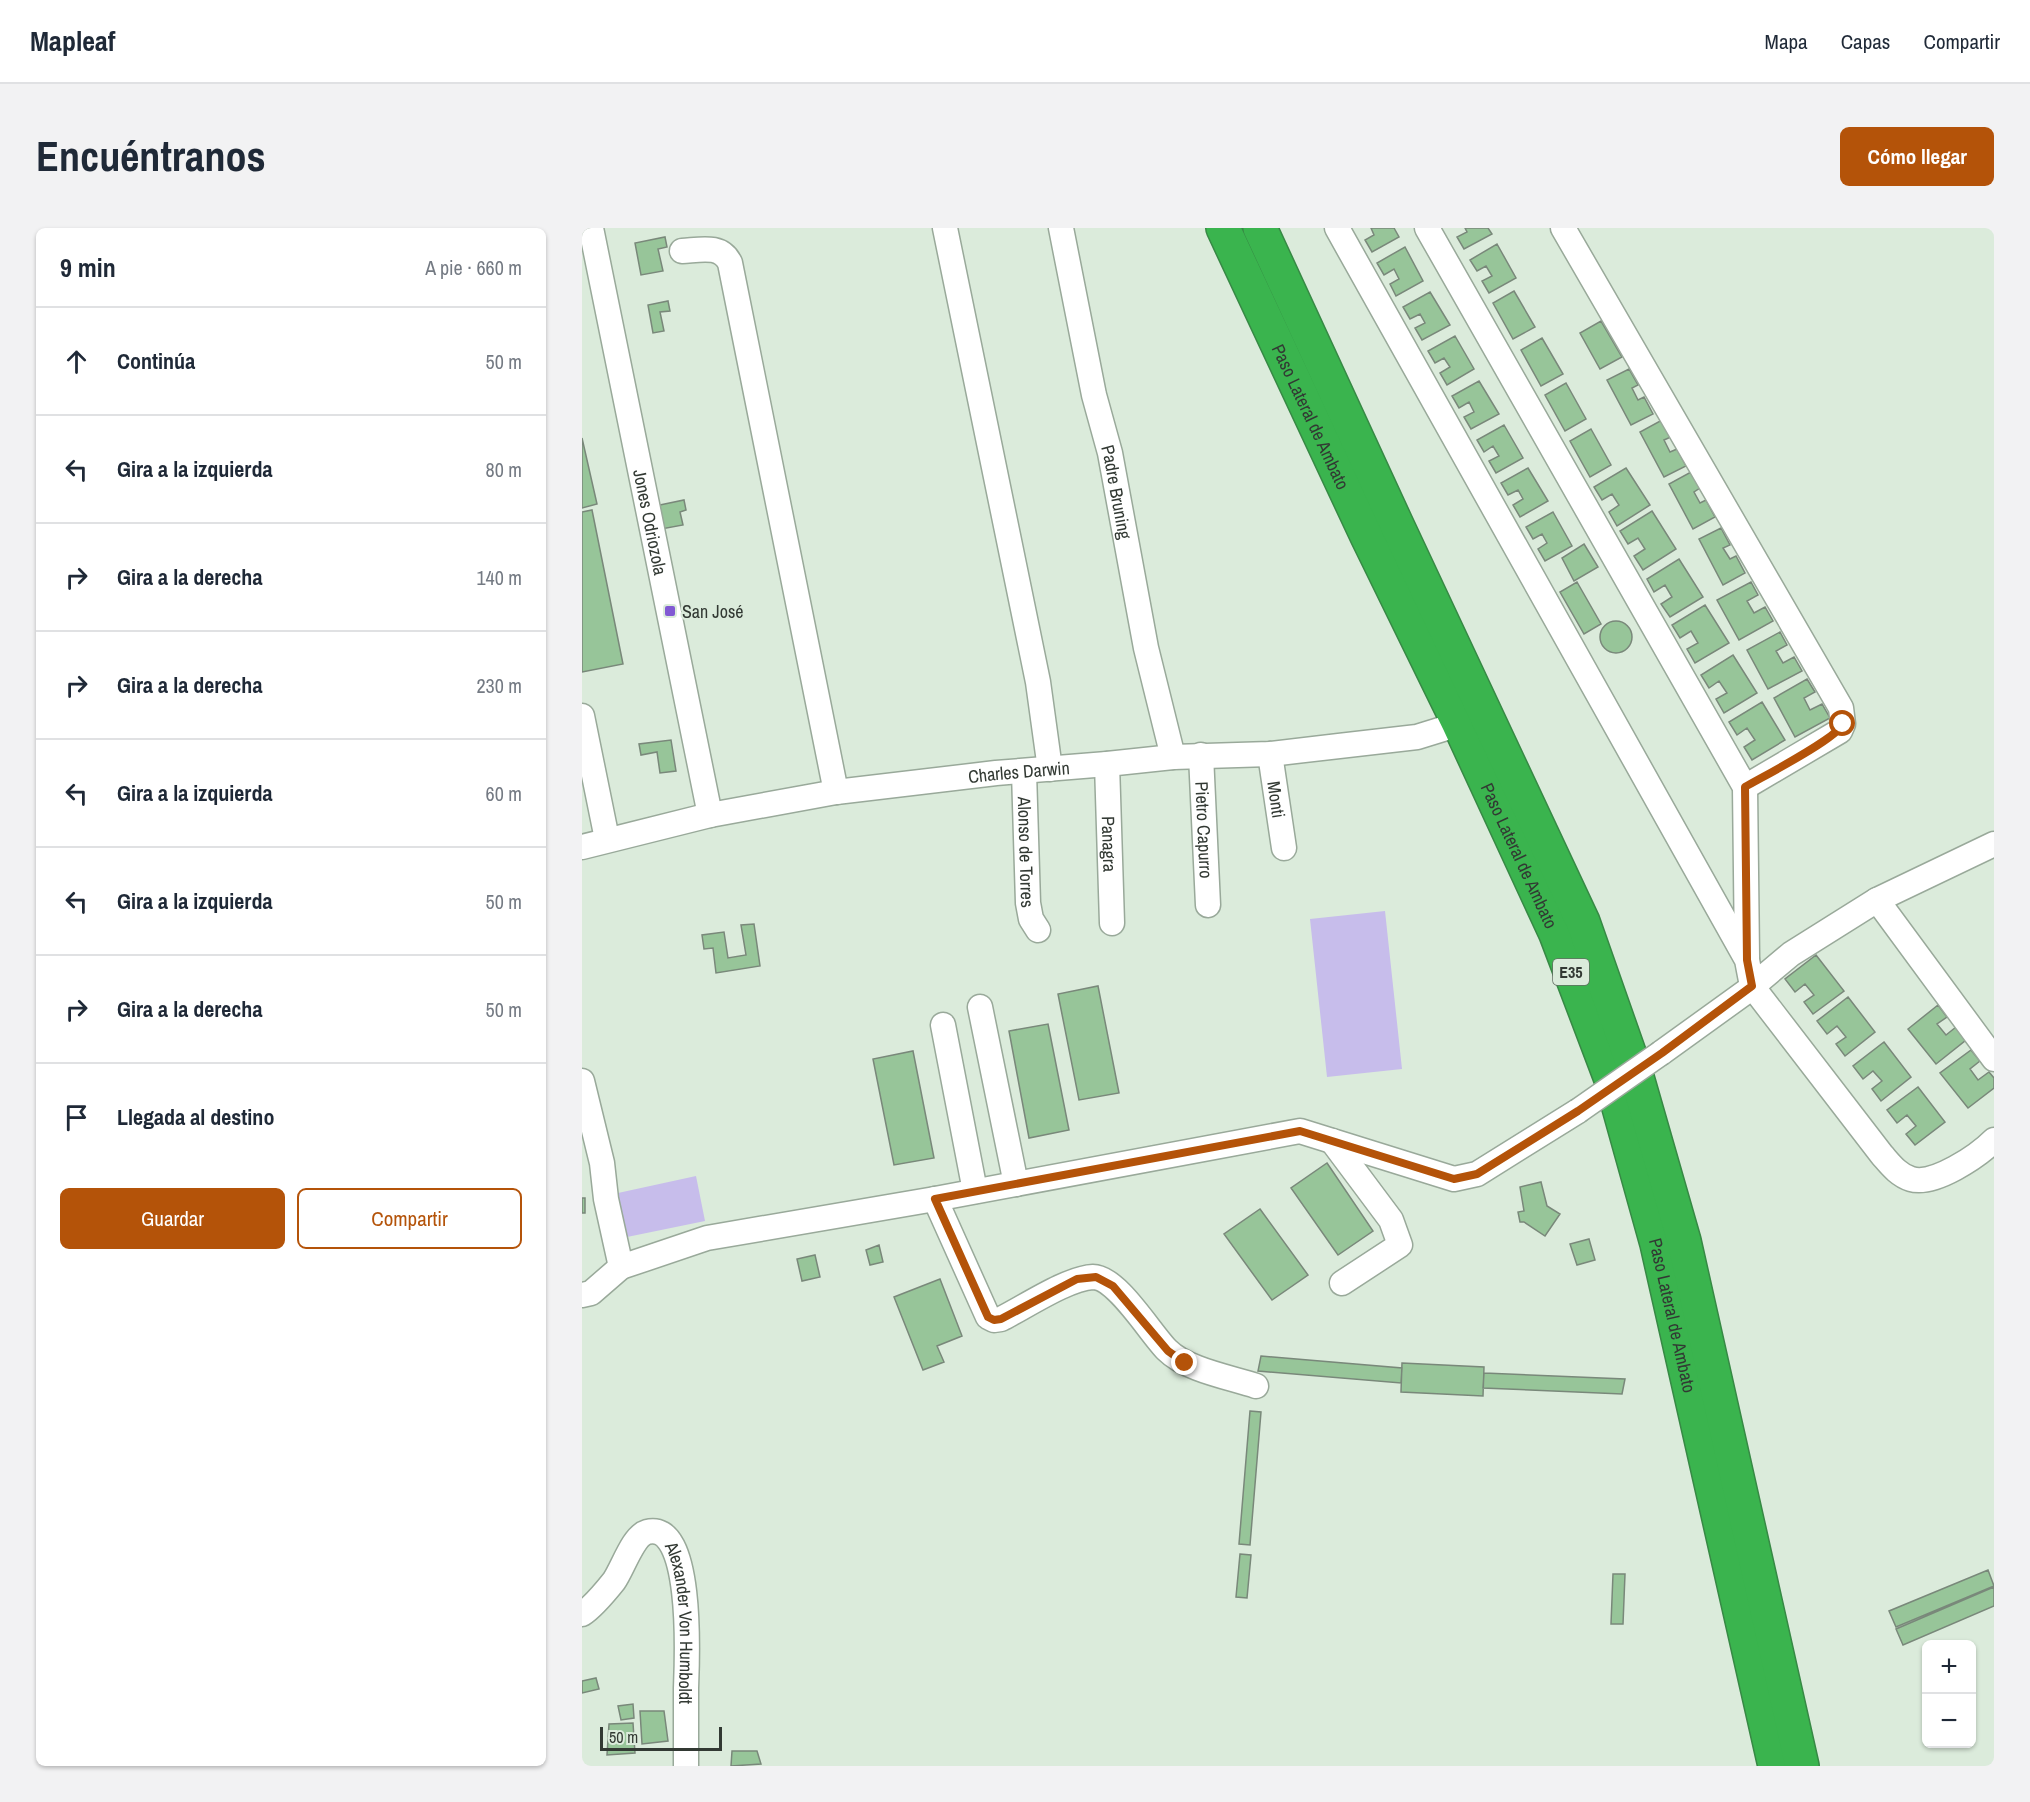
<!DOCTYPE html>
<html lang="es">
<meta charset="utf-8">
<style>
:root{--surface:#fff;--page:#f2f2f3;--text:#1f2937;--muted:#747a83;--line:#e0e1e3;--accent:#b45309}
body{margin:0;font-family:"Archivo Narrow",sans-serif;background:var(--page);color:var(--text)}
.controls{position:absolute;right:18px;bottom:18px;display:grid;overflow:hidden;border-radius:9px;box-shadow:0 2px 4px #0004}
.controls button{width:54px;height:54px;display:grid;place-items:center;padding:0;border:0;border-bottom:2px solid var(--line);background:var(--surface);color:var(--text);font:30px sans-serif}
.scale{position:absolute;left:18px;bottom:15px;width:122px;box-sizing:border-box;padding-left:6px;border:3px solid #323933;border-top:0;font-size:16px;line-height:21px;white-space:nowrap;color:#323933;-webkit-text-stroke:4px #dbebdb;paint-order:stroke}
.stop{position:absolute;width:18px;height:18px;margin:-14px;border:4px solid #b45309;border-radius:50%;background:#fff}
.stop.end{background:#b45309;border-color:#fff;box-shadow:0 2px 6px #0008}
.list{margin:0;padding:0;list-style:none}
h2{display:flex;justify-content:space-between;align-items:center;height:78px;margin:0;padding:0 24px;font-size:26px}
h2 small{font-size:20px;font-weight:400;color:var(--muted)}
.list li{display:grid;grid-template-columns:39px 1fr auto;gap:18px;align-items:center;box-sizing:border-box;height:108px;padding:0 24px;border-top:2px solid var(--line)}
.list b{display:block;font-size:22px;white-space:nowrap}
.list em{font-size:20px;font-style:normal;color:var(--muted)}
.actions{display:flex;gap:12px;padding:18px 24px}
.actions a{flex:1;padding:14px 0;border:2px solid var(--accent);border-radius:9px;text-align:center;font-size:21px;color:var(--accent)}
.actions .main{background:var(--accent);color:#fff}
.icon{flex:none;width:33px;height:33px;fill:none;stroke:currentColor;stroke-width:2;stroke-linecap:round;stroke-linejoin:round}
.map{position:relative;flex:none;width:1412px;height:1538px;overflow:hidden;border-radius:9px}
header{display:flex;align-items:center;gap:36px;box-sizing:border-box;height:84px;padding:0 30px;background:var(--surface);border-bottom:2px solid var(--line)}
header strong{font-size:28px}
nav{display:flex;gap:33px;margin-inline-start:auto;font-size:21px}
.intro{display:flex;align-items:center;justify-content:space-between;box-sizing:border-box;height:144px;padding:0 36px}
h1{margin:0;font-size:42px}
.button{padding:15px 27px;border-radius:9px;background:var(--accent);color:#fff;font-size:21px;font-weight:700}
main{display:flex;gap:36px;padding:0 36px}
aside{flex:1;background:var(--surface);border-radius:9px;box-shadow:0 2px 4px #0004}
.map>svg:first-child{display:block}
.green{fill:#c7bdeb}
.building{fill:#97c599;stroke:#79887a;stroke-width:1.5}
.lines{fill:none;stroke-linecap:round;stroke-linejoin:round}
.minor-casing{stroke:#99a99a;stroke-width:27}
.highway-casing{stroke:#378945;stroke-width:36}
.minor{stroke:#fff;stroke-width:24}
.highway{stroke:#3ab44e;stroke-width:33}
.minor-bridge-casing{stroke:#99a99a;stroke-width:27;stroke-linecap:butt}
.minor-bridge{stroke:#fff;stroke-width:24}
.route{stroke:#b45309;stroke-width:8}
.poi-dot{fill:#8159d3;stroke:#dbebdb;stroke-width:2}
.labels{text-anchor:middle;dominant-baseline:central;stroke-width:4.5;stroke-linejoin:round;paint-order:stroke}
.shield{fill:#dbebdb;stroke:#656e65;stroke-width:1.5}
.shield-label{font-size:16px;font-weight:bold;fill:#323933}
.street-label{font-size:18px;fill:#323933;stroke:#dbebdb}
.poi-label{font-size:18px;fill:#323933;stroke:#dbebdb;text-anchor:start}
</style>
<header>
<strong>Mapleaf</strong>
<nav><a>Mapa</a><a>Capas</a><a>Compartir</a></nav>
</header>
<div class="intro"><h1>Encuéntranos</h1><a class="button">Cómo llegar</a></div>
<main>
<aside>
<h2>9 min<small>A pie · 660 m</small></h2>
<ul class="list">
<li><svg class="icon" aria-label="ahead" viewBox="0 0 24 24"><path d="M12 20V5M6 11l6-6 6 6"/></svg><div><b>Continúa</b></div><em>50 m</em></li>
<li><svg class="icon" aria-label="left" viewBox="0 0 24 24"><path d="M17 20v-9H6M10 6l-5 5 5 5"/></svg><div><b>Gira a la izquierda</b></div><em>80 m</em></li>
<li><svg class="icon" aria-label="right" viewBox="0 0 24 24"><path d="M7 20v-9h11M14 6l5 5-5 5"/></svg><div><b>Gira a la derecha</b></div><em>140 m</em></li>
<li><svg class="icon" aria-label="right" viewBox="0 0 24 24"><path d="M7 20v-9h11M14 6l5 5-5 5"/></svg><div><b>Gira a la derecha</b></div><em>230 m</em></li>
<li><svg class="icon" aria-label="left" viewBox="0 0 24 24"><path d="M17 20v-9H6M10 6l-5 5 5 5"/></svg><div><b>Gira a la izquierda</b></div><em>60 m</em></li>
<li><svg class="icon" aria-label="left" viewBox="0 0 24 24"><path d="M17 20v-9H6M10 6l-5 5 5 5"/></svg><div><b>Gira a la izquierda</b></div><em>50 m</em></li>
<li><svg class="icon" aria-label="right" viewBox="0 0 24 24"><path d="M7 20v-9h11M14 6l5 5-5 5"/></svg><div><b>Gira a la derecha</b></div><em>50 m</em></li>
<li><svg class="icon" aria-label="arrive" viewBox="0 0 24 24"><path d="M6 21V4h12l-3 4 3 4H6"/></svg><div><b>Llegada al destino</b></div></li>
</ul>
<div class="actions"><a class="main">Guardar</a><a>Compartir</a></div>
</aside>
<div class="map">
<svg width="1412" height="1538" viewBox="0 0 1412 1538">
<rect width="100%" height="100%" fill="#dbebdb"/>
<path class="green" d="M803,683L820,841L745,849L728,691Z
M114,948L123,993L45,1009L36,965Z"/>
<path class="building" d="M789,0H812L817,9L790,24L783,12L792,7Z
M883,0H906L910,6L882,21L875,9L885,4Z
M83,9L85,19L76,21L81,43L59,47L53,15Z
M915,16L934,50L907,65L900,53L910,48L904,38L895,43L888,32Z
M823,19L841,53L814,68L808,56L817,51L812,41L802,47L795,35Z
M932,63L953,99L931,111L911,75Z
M848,64L868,97L840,112L833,100L843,95L838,86L828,91L821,79Z
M86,73L88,83L78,84L82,103L71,105L66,77Z
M1019,93L1040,129L1018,141L998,105Z
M873,108L892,141L865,157L858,145L868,139L862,130L853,135L846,123Z
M960,110L981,146L959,158L939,122Z
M1047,141L1056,157L1050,160L1056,172L1062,169L1071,186L1049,197L1025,152Z
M897,153L917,186L889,201L882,189L892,184L887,174L877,180L870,168Z
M984,155L1004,191L983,203L963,167Z
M1080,192L1089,209L1082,212L1088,224L1095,221L1104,238L1082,249L1058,204Z
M922,197L941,230L914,245L907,233L917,228L911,218L902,224L895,212Z
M1009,201L1029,237L1008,249L988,213Z
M0,210L15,276L0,280Z
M946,240L966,273L938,289L931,277L941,271L936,262L926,267L919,255Z
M1044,240L1068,277L1035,298L1027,284L1037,277L1030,266L1020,272L1012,259Z
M1109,244L1118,260L1112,264L1118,275L1124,272L1133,289L1111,301L1087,256Z
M102,272L104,282L98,284L101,297L74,302L68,279Z
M10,282L41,436L0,444V284Z
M1070,283L1094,321L1061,342L1052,328L1063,321L1056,310L1046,316L1038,303Z
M971,284L990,318L963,333L956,321L965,315L960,306L951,311L944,299Z
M1139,300L1148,317L1141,320L1148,331L1154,328L1163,345L1141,357L1117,311Z
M1002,316L1016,339L992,353L980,330Z
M1097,331L1121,369L1088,389L1079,376L1090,369L1083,357L1072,364L1065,351Z
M995,354L1019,396L1002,406L978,364Z
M1169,354L1176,367L1165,373L1172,385L1183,379L1191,393L1157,412L1135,372Z
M1123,377L1147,415L1113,435L1105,421L1116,415L1109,403L1098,410L1090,397Z
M1018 409a16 16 0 1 1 32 0a16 16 0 1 1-32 0Z
M1198,404L1205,417L1194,423L1201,435L1212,429L1220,443L1186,461L1165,422Z
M1151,427L1175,465L1142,485L1134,471L1145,465L1137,453L1127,460L1119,447Z
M1225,451L1233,464L1222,470L1228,482L1240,476L1248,490L1213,509L1192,470Z
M1180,474L1203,512L1170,532L1162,519L1173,512L1165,500L1155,507L1147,494Z
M89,512L94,543L78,545L75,524L59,527L57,516Z
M172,696L178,738L134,745L131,720L122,721L120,707L142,704L146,730L164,727L159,697Z
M1234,727L1262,763L1231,786L1222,774L1232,767L1223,756L1213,764L1203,751Z
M516,758L537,865L497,872L476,766Z
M1266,769L1293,804L1263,828L1254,816L1264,809L1255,798L1245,806L1235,793Z
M1356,777L1365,789L1355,796L1364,807L1374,799L1384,812L1354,836L1326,801Z
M466,796L487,902L447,910L427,803Z
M1302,814L1329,849L1299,873L1290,861L1300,853L1291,843L1281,851L1271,838Z
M1389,822L1398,833L1388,841L1396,852L1407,844L1412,850V860L1386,880L1358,845Z
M331,823L352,930L312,937L291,831Z
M1336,859L1363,894L1333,917L1324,906L1334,898L1325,887L1315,895L1305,882Z
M745,935L791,1003L756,1027L709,960Z
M959,954L965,978L978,986L963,1008L942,994H938L936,984L942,983L938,959Z
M0,970H3V985H0Z
M678,981L726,1047L690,1072L642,1006Z
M1007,1011L1013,1032L995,1037L988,1016Z
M297,1017L301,1034L288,1037L284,1022Z
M233,1027L238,1049L220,1053L215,1031Z
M358,1051L380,1108L355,1118L362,1134L341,1142L312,1069Z
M679,1128L820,1140L819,1155L676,1143Z
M820,1135L902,1139L901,1168L819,1164Z
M902,1145L1043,1151L1040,1166L901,1160Z
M668,1183L679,1184L668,1317L657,1316Z
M658,1326L669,1327L665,1370L654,1369Z
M1406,1342L1412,1358L1314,1399L1307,1383Z
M1031,1346H1043L1041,1396H1029Z
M1412,1359V1378L1321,1417L1314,1401Z
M14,1450L17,1461L0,1465V1453Z
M51,1476L52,1490L39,1492L36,1478Z
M58,1483H82L86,1513L60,1516Z
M51,1495L53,1525L25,1527L27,1496Z
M150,1523H175L179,1536L149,1538Z"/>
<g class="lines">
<g class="minor-casing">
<g id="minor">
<path id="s1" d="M9,0L128,587"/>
<path d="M363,0L456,454L468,541"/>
<path id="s2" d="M479,0L512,167L528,225L564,420L591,529"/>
<path d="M755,0L1165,732L1170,758L1300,927C1308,936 1316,947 1329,951C1352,958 1396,928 1412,912"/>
<path d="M845,0L1163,559L1165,729"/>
<path d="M981,0L1259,480L1261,496L1258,503L1163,559"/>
<path d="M100,23C118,22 139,16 148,35L254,564"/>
<path d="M0,488L25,611"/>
<path id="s3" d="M688,526L702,620"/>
<path id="s4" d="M619,527L626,677"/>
<path id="s5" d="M525,536L530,695"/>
<path id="s6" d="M442,544L446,675L449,691L456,702"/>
<path id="s7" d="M0,619L128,587L254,564L414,545L525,536L591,529L688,526L757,518L835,509L877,496"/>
<path d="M1295,672L1412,831"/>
<path d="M398,779L434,956"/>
<path d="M361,797L393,963"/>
<path d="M1079,825L1165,763L1209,726L1295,672L1412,616"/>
<path d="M0,853L20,935L24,971L39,1039"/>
<path d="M750,913L809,992L818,1017L760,1055"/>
<path d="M353,971L406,1089L412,1092L419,1091C443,1079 486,1050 511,1049C535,1049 568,1105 585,1122C605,1142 647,1149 674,1158"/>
<path d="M0,1067L9,1065L39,1039L125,1010L353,971L718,903L872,951L895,946L996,883"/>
<path id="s8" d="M0,1386C11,1379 24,1363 32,1353C41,1340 51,1308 65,1304C112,1291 105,1434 104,1460C104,1486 104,1512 104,1538"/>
</g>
</g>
<g class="highway-casing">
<g id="highway">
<path id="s9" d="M641,0L785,308L877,496L974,706L1029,851L1075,1016L1193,1538"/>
<path d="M678,0L814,295L1001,694L1052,839L1102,1013L1220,1538"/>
</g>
</g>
<use href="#minor" class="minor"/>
<use href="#highway" class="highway"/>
<g class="minor-bridge-casing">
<path id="minor-bridge" d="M996,883L1079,825"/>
</g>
<use href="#minor-bridge" class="minor-bridge"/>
</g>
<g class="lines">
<path class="route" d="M603,1135L586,1123L531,1058L514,1049L495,1051L419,1091L412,1092L406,1089L353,971L718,903L872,951L895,946L996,883L1080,825L1170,758L1165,732L1163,559C1182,548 1254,511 1261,496"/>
</g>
<rect class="poi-dot" x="82" y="377" width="12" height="12" rx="3"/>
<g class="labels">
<rect class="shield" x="971" y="731" width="36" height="26" rx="4.5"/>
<g class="shield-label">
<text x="989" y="744">E35</text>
</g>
<g class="street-label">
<text stroke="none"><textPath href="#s9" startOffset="208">Paso Lateral de Ambato</textPath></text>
<text stroke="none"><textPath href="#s2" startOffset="270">Padre Bruning</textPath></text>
<text stroke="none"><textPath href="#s1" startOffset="300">Jones Odriozola</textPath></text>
<text stroke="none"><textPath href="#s7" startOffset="444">Charles Darwin</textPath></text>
<text stroke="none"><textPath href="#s3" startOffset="46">Monti</textPath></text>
<text stroke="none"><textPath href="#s4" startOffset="75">Pietro Capurro</textPath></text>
<text stroke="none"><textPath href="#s5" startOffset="80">Panagra</textPath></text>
<text stroke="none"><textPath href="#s6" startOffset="80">Alonso de Torres</textPath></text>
<text stroke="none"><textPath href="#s9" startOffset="694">Paso Lateral de Ambato</textPath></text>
<text stroke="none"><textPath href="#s9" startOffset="1180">Paso Lateral de Ambato</textPath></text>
<text stroke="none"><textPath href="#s8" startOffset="216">Alexander Von Humboldt</textPath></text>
</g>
<g class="poi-label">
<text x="100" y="383">San José</text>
</g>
</g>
</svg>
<div class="controls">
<button>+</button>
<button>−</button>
</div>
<div class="scale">50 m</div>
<div class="stop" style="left:1261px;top:496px"></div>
<div class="stop end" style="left:603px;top:1135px"></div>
</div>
</main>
